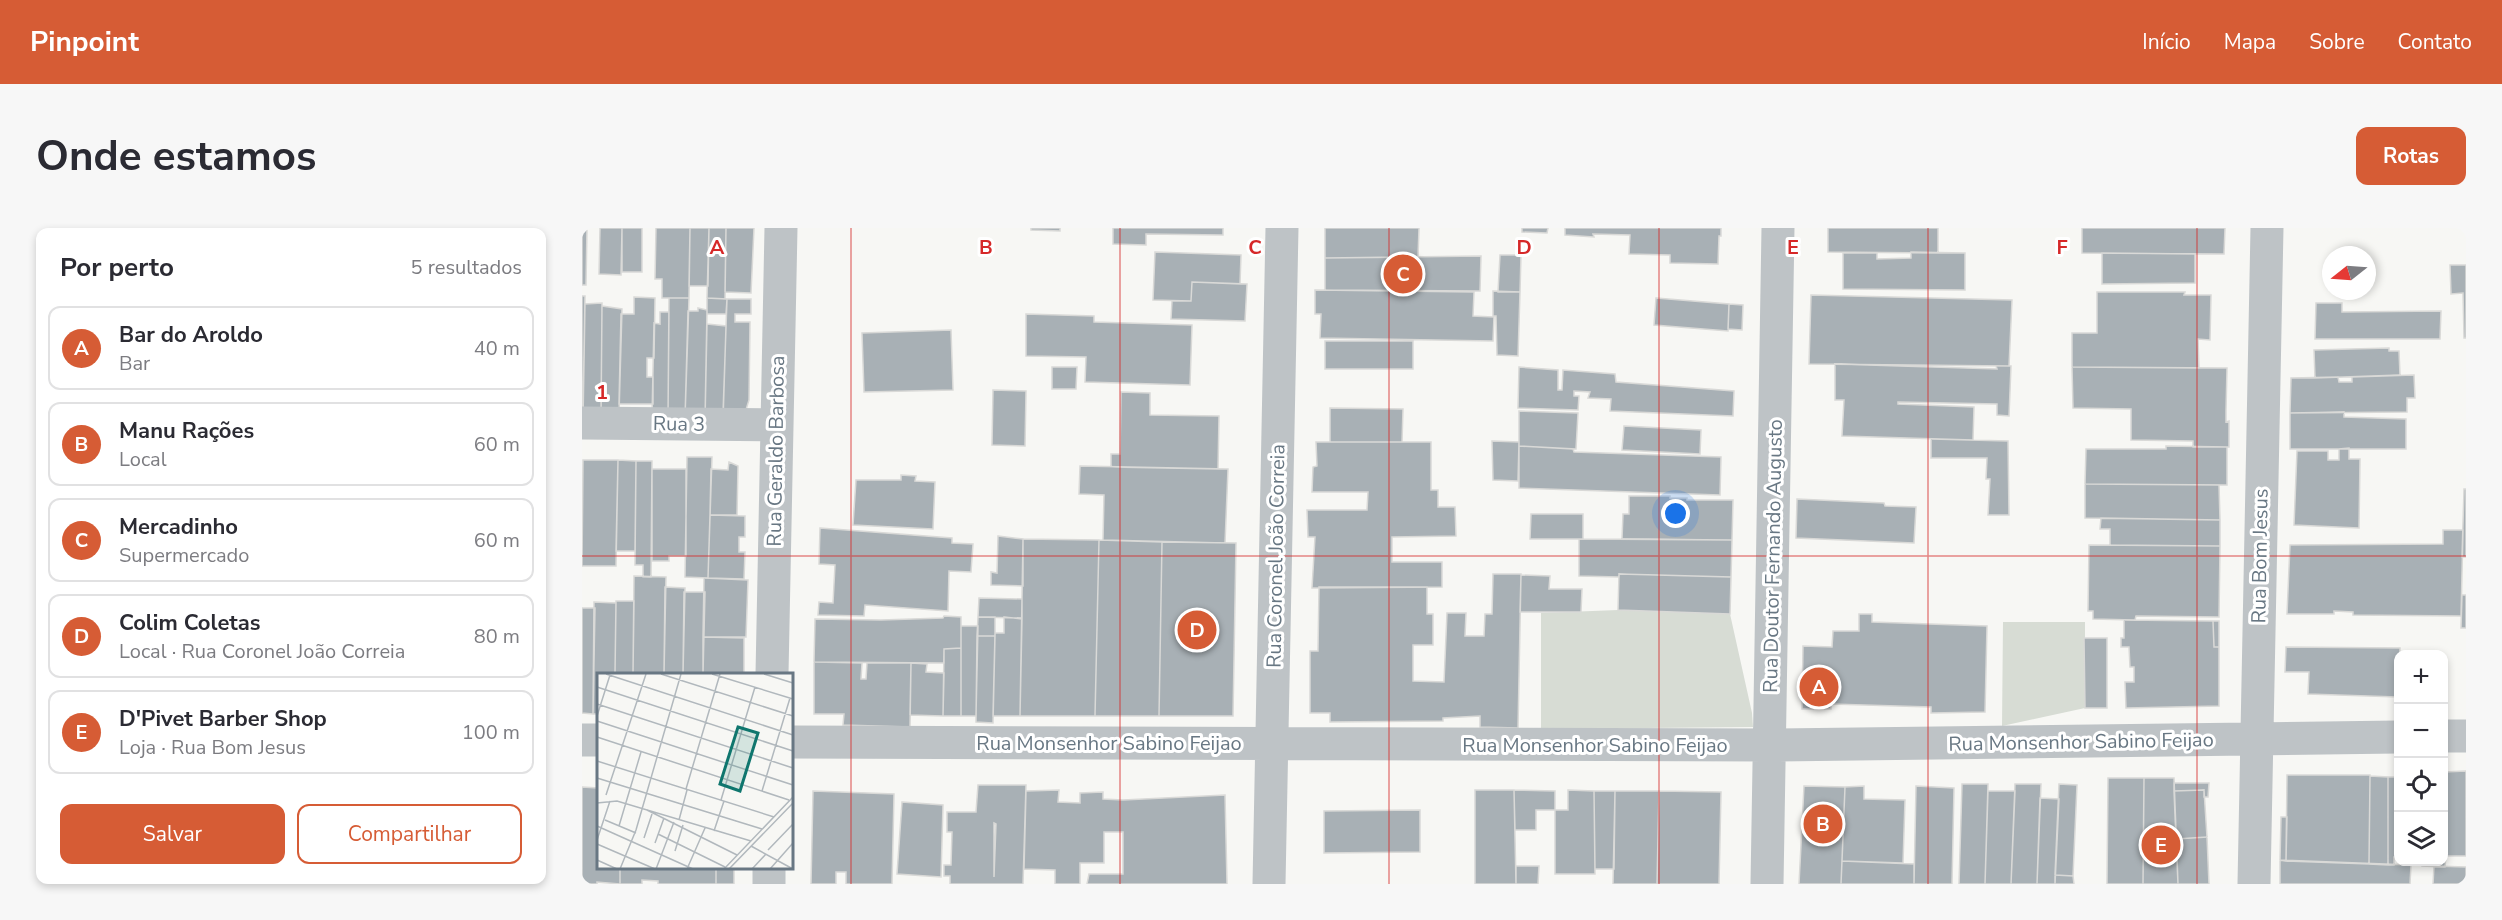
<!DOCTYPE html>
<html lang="pt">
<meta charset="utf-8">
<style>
:root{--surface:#fff;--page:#f7f7f7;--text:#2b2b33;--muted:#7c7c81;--line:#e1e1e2;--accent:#d65c35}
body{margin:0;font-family:"Nunito Sans",sans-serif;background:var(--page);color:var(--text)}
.controls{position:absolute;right:18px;bottom:18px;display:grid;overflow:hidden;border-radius:12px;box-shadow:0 3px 9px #0003}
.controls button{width:54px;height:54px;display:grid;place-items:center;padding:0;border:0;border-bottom:2px solid var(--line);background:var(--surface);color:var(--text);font:30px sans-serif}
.compass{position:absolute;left:1740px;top:18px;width:54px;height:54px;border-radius:50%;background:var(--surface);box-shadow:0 3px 9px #0003;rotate:253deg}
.you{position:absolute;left:1094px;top:286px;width:21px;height:21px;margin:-15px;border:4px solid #fff;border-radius:50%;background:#1a73e8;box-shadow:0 0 0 9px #1a73e833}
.badge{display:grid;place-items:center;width:39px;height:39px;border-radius:50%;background:var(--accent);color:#fff;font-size:20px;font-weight:700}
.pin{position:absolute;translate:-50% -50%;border:3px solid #fff;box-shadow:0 2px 6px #0006}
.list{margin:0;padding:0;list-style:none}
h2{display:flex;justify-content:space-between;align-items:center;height:78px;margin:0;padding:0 24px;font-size:26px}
h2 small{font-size:20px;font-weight:400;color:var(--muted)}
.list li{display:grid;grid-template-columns:39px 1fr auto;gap:18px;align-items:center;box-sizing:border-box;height:84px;margin:0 12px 12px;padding:0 12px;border:2px solid var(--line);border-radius:12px}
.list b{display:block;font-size:22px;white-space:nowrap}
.list p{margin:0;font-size:20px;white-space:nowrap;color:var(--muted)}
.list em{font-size:20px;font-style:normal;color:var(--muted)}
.actions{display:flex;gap:12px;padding:18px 24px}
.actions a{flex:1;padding:14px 0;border:2px solid var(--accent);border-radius:12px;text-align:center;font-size:21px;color:var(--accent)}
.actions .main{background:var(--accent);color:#fff}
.icon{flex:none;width:33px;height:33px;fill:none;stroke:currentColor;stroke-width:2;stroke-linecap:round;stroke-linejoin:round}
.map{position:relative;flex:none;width:1884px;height:656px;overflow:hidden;border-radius:12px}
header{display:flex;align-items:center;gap:36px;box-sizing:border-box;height:84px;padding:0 30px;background:var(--accent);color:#fff}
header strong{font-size:28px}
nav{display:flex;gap:33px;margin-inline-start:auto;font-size:21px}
.intro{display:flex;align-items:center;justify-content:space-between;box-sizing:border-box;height:144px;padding:0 36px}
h1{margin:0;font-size:42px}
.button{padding:15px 27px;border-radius:12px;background:var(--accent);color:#fff;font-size:21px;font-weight:700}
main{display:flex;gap:36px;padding:0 36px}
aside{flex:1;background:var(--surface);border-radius:12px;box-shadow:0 3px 9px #0003}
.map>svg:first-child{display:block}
.green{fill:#d7dcd4}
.building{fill:#a8b0b5;stroke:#d9d9d7;stroke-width:1.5;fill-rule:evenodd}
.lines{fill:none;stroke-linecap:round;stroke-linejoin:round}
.minor{stroke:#bec3c6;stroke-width:33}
.grid{fill:none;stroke:#d62828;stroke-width:1.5;stroke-opacity:0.55}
.labels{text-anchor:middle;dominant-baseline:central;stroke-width:6;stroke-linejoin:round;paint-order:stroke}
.street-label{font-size:20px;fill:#687783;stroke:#fff}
.inset-road{fill:none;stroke:#b1b8bd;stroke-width:1.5}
.view{fill:#0f766e;fill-opacity:0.15;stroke:#0f766e;stroke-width:3}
.inset-edge{fill:none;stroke:#687783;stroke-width:3}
.grid-label{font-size:20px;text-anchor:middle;font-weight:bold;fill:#d62828;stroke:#fff;stroke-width:6;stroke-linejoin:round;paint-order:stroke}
</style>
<header>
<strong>Pinpoint</strong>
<nav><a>Início</a><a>Mapa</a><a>Sobre</a><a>Contato</a></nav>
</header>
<div class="intro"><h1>Onde estamos</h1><a class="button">Rotas</a></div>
<main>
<aside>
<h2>Por perto<small>5 resultados</small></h2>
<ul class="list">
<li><span class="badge">A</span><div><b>Bar do Aroldo</b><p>Bar</p></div><em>40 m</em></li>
<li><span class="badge">B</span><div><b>Manu Rações</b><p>Local</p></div><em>60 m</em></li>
<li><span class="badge">C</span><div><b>Mercadinho</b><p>Supermercado</p></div><em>60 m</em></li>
<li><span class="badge">D</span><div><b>Colim Coletas</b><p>Local · Rua Coronel João Correia</p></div><em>80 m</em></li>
<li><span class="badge">E</span><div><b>D'Pivet Barber Shop</b><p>Loja · Rua Bom Jesus</p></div><em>100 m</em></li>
</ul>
<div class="actions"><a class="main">Salvar</a><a>Compartilhar</a></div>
</aside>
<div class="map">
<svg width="1884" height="656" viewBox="0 0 1884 656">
<rect width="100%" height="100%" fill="#f7f7f4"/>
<path class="green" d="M1036,382L1148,386L1170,485L1171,499L959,501V385Z
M1421,394H1503V480L1420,498Z"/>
<path class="building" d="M0,0H5L4,57H0Z
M18,0H40L39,47L17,46Z
M40,0H60V44H40Z
M74,0H108L107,70H80V51H73Z
M108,0H127L126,58H107Z
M127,0H144L143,71L125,70Z
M144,0H172L169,65L143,64Z
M449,0H478V3L449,2Z
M531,0H641V7L564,6V17L531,16Z
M743,0H837L836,29L743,30Z
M940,0H966L965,5L940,4Z
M983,0H1139V8H1137L1136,36L1088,35V27L1047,26L1048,7L1011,6L1012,9L983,7Z
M1246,0H1356V25L1246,24Z
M1500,0H1643L1642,26L1500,25Z
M573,24L659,27L658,56L610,54L609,73L571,72Z
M1329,24L1383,25V62L1261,61V25H1295V31L1329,30Z
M1520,25L1613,26V55L1520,56Z
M918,27H939L938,64H916Z
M899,28L898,63L743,62V30Z
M1868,37H1884V110H1882L1881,65L1869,66Z
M610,54L665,56L663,93L589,91L590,73H609Z
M733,62L892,64L891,88L911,89V63L938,64L936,128L915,127L914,88H912L911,113L738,110L739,86H733Z
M1515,64H1603L1602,67H1629L1628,112L1616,111L1617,140L1490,139V105H1515Z
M1229,67L1430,72L1427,138L1227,136Z
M0,68H3L1,183H0Z
M52,69L73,70L72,130H65V149H71V176H37L39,86H52Z
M87,70H107L103,190L86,189Z
M125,70L145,71L144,86H125Z
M1074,70L1147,76L1146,103L1072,97Z
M145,71H169V86H153V94H168L167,172L163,185L141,186Z
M20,75L19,192H1L3,76Z
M1734,75H1760V84L1859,83L1858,111H1733Z
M1147,76L1161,77L1160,102L1146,101Z
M20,78L40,81L37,186L19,185Z
M116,80L125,82L123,191L103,190L106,83H116Z
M78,84H87L86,189H70L72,95L78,96Z
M444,86L512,88V94L610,97L608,157L503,154L504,129L444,128Z
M125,96L144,98L141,193H123Z
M369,102L371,162L282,164L280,105Z
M743,113H831V141H743Z
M1807,120V123H1817L1818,147L1733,150L1732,122Z
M1253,136L1415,141L1414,138H1429L1427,188L1415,187V176L1316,174V176L1392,179L1391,212L1260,208L1262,172H1253Z
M470,139H495L494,161H470Z
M937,139L976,142V162H980L981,142L1033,146L1034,154L1152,163L1151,188L1028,183L1029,171L1006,170L1008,164L992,163V168H997L996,182L936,180Z
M1490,139L1645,140L1644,183V194L1647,193V219H1611V213L1549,212V181L1491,180Z
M1832,147L1833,170H1825V184L1708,185L1709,150L1756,149L1757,154H1770V149Z
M411,162L444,163L443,218L410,217Z
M539,164L568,165V187L637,188L636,241L529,239V226H538Z
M748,180L821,181L820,214H748Z
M937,183L996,185L994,221L937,218Z
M1762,184V189L1824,191V221H1708V185Z
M1042,198L1119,202L1118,226L1040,222Z
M1349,211L1426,213L1427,287H1406L1408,251H1404L1405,230H1349Z
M910,213L937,214L936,253L911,252Z
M734,214H849V262H856V279H873L874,308L810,309V334H860V359L730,360L733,309H726L725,282H785L786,264H730L731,239L735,238Z
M937,218L991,221L992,224L1139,229L1138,267L937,260Z
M1584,218L1645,219V257L1503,256L1504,221H1584Z
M1767,220V231H1778L1777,300L1712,297L1715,223H1746V232H1757V221Z
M105,229H130L126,350L103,349Z
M1,232H36L34,338H0Z
M36,232L54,233L53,323H34Z
M54,233H70L69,349H61V337H53Z
M147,234L156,238L155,287H128L129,241L146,242Z
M498,238L646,241L643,315L521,312L522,267L497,266Z
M70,241H104V328H87V333H70Z
M319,247L334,248L333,253L353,254L351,301L271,297L274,252H319Z
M1503,256L1637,257L1638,292L1503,290Z
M1882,261H1884V329H1880Z
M1047,268H1088V270H1105V272H1151L1150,312L1040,311L1041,286H1047Z
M1215,271L1302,275L1303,278L1334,279L1332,315L1214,310Z
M949,286H1001V311H948Z
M128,287L163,288V309H157V324H163L162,351L126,350Z
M1519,290L1638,292V318L1528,317V301H1518Z
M238,300L370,310V315L391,316L389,344L367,343L366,383L283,377L282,388L236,387L237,374L251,375L253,337L237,336Z
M1861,302H1881L1879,388L1771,387V384L1752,383V386H1705L1708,317L1861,316Z
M416,308L441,311V358L409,357V344L415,345Z
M441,311L517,312L513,488H438Z
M997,311L1150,312L1149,349L1037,346V349L997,348Z
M517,312L580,314L577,488H513Z
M580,314L654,315L651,488H577Z
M1507,317L1638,318L1637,389L1554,388L1553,392L1511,391V383H1506Z
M911,346H939L936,500L898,499V488L861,490V493L748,494V485H728V423H736L737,359H845V386H851V417H831V453L862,454L865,385H884L883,408H902L903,386H910Z
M1037,346L1149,349L1148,386L1036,382Z
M939,347L968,348L967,361H1000L999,384H938Z
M52,348L84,349L82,446H51Z
M122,350L166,352L164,409H121Z
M83,359L103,360L101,446H82Z
M102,364H123L121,446H101Z
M1880,367H1884V400H1879Z
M397,370L440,371V390L396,389Z
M34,373H52L51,446H33Z
M12,374L34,375L33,446H16V486H11Z
M0,380H13L11,486L0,485Z
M1277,386H1290V394L1405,398L1403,484L1349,485V479L1249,476V481H1220L1221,418L1250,419L1251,403H1277Z
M362,388L379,389V420L362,421V435L232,434L233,391L299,392L361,390Z
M396,389H413V408H395Z
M422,389L440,391L438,488H411L413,405H422Z
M1542,392L1631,393L1632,419H1637V478L1544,480L1543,454H1552V439H1548L1547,419H1539V410H1542Z
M1631,393H1637V419H1632Z
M379,398H396L394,488H379Z
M395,408H413L411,495L394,494Z
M121,409L162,410V446H121Z
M1502,410H1525V480H1503Z
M1704,419L1818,420L1816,469L1726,466L1727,444H1703Z
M379,420V488H361L362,421Z
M232,434L280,435L279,451H284L285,435H329L328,499L261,497L262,486H232Z
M329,435L345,436L344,444L362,445L361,488L328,487Z
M1884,543V628H1864L1863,639L1840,638V634H1862V544Z
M1705,547H1788L1787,636L1704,633Z
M1788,548L1806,549V637L1787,636Z
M1806,549H1816V629H1812V637H1806Z
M1526,550H1562L1561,656H1525Z
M1562,550H1592L1596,656H1561Z
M1592,555H1627L1626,569H1622V562L1592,563Z
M1380,556H1406L1403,656H1377Z
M1433,556H1459L1455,656H1429Z
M1477,556L1495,557L1491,648L1473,647Z
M396,557H444L441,656H368V648H362V637H369L370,604H365V584H394ZM412,595L414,596L412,649Z
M1222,558L1263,559L1259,656H1217Z
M1282,558V571L1323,572L1321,635L1260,633L1263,559Z
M1334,558L1372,560L1370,656H1332Z
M0,559L16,560V640H38V656L15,654V656H0Z
M477,562L476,574L498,575V565L521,564V571L541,572L643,567L645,656H505L507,646H541V604H522V635H498V656H473V642L442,641L444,563Z
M893,562H932L934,656H893Z
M932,562L973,563V582H954V602H933Z
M986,562L1012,563L1013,646H973V582H986Z
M1622,562L1625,609L1594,611L1592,563Z
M231,563L312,566L310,656H264V644H254V656H229Z
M1012,563H1033L1032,641H1013Z
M1033,563H1077L1075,656H1031Z
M1077,563L1139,564L1137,656H1075Z
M1406,563H1433L1429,656H1403Z
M1458,570L1477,571L1473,656H1455Z
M320,574L361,577L359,649L315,646Z
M838,582V624L742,625V583Z
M1699,589H1705L1704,633L1698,632Z
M1625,609L1627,656H1596L1594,611Z
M1698,632L1829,637L1828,656H1698Z
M1260,633L1332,636V656H1259Z
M934,638H957L956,656H934Z
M1852,638L1884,639V656H1851Z
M38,640H134V656H76V653L60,652V656H38Z
M134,640H152V656H134Z
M1473,647L1491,648L1492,656H1473Z"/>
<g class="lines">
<path class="minor" d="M0,195L195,197
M190,446L199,0
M1862,508H1884
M0,512H16
M210,514L1188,517L1816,509
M187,656V640
M687,656L700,0
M1185,656L1196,0
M1672,656L1685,0"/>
</g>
<path class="grid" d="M269,0V656M538,0V656M807,0V656M1077,0V656M1346,0V656M1615,0V656M0,328H1884"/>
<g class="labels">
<g class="street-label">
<text transform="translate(97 196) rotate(1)">Rua 3</text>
<text transform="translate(194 223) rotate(-89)">Rua Geraldo Barbosa</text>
<text transform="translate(694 328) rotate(-89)">Rua Coronel João Correia</text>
<text transform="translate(1191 328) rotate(-89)">Rua Doutor Fernando Augusto</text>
<text transform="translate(1678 328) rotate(-89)">Rua Bom Jesus</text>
<text transform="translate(1499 514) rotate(-1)">Rua Monsenhor Sabino Feijao</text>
<text x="527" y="515">Rua Monsenhor Sabino Feijao</text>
<text x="1013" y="517">Rua Monsenhor Sabino Feijao</text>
</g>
</g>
<g transform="translate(15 445)">
<rect width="196" height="196" fill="#f7f7f4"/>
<path class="inset-road" d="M9,1L196,62M64,1L196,43M115,1L196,26M167,1L196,10M0,14L196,78M0,31L196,95M0,43L13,2M0,48L196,112M0,64L192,127M0,88L177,144M0,105L165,156M89,116L123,1M165,118L193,25M9,122L49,1M124,127L158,14M0,130L20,128L154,168M50,137L140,182M8,147L39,160M82,147L90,117M0,153L96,196M22,153L44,79M117,158L127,128M61,161L128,194M47,165L55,141M0,167L13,128M58,170L67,145M0,171L58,196M154,173L196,196M171,177L196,151M78,178L86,152M0,187L20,196M23,196L39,157L84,1M59,196L77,149M90,196L108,155M127,196L196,124M132,196L196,130M155,196L169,181M173,196L196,170"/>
<path class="view" d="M141,54L161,60L143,118L123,111Z"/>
<rect width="196" height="196" class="inset-edge"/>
</g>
<g class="grid-label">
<text x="135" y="26">A</text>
<text x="404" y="26">B</text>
<text x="673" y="26">C</text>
<text x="942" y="26">D</text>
<text x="1211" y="26">E</text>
<text x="1480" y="26">F</text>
<text x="20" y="171">1</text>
</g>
</svg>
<div class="controls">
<button>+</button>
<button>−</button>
<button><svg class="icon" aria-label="locate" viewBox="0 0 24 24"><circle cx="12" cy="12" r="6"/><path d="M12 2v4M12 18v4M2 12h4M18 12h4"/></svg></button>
<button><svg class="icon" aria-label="layers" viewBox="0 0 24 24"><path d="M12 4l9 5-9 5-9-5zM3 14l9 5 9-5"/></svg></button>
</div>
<svg class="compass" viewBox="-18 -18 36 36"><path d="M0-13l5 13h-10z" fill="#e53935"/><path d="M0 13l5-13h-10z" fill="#7c7c81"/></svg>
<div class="you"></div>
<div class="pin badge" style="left:1237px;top:459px">A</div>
<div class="pin badge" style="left:1241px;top:596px">B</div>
<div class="pin badge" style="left:821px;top:46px">C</div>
<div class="pin badge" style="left:615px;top:402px">D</div>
<div class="pin badge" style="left:1579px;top:617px">E</div>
</div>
</main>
